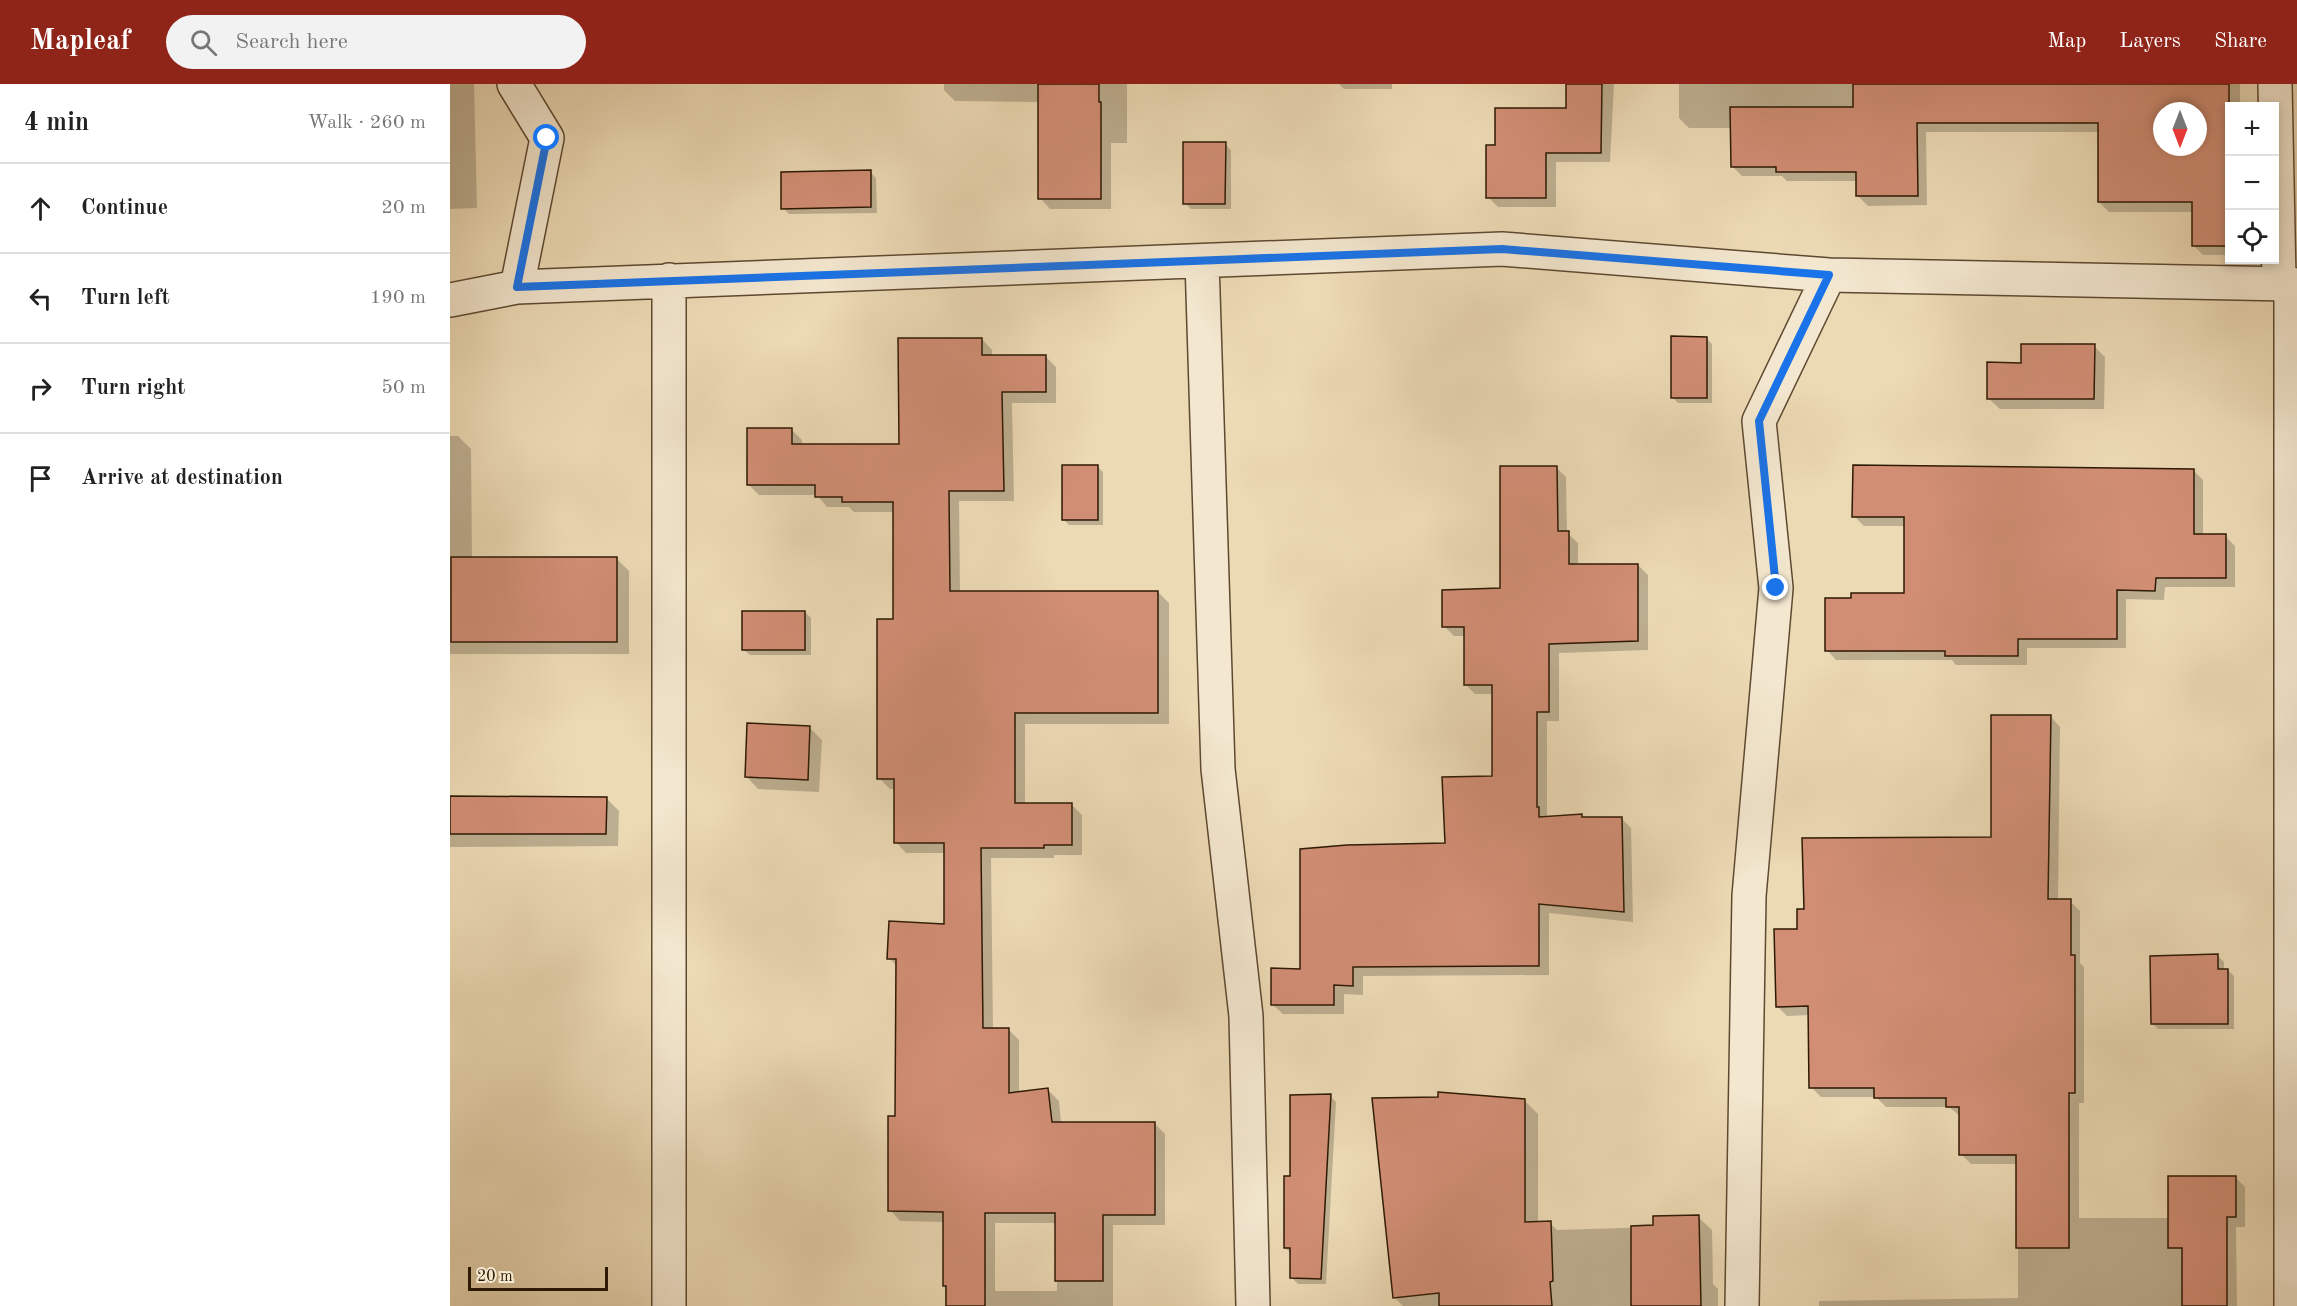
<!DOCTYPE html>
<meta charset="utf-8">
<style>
:root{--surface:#fff;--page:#f2f2f2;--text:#222;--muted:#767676;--line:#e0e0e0;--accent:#8f2418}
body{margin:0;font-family:"Old Standard TT",serif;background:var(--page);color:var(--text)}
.controls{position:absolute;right:18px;top:18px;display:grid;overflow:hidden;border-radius:0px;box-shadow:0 3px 9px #0003}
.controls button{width:54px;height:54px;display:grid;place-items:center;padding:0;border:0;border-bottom:2px solid var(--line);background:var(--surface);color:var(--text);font:30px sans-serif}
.compass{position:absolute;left:1703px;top:18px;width:54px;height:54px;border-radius:50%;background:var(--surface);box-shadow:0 3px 9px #0003;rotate:180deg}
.scale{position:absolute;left:18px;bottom:15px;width:140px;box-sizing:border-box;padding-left:6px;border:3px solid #2e1903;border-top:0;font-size:16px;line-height:21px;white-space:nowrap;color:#2e1903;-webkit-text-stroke:4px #f3e7cf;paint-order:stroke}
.stop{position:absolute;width:18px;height:18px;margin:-14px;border:4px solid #1a73e8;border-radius:50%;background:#fff}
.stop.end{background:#1a73e8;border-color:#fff;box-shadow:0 2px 6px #0008}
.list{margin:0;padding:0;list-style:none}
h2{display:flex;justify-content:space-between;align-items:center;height:78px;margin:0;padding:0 24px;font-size:26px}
h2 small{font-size:20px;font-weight:400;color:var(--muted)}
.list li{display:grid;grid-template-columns:39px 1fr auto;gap:18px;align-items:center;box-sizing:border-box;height:90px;padding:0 24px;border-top:2px solid var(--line)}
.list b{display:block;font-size:22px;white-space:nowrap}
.list em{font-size:20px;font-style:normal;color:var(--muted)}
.icon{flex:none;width:33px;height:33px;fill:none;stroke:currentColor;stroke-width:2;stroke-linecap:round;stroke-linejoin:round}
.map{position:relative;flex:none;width:1847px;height:1222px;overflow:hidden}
header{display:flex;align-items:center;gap:36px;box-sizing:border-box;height:84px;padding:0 30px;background:var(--accent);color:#fff}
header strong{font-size:28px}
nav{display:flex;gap:33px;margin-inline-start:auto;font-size:21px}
.search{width:420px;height:54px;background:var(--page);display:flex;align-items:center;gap:15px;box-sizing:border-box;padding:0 21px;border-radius:33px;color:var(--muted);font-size:22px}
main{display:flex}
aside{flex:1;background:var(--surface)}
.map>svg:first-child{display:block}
.shadow{fill:#0003;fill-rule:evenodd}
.building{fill:#d18e75;stroke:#2e1903;stroke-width:1.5;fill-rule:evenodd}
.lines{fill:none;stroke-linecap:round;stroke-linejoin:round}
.minor-casing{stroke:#5e4930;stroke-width:36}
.minor{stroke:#f3e7cf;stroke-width:33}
.route{stroke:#1a73e8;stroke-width:8}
</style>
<header>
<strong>Mapleaf</strong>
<div class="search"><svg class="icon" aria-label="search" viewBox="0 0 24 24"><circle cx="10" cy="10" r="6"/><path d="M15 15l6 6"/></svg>Search here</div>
<nav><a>Map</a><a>Layers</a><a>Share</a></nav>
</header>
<main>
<aside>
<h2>4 min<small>Walk · 260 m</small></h2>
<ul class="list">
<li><svg class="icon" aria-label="ahead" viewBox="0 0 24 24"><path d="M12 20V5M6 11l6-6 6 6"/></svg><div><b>Continue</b></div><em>20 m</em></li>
<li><svg class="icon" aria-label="left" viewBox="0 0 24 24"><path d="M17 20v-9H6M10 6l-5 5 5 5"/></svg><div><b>Turn left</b></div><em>190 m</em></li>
<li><svg class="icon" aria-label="right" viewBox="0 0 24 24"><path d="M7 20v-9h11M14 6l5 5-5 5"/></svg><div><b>Turn right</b></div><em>50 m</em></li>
<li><svg class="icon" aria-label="arrive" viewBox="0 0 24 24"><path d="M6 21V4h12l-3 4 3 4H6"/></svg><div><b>Arrive at destination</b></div></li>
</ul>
</aside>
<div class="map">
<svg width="1847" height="1222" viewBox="0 0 1847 1222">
<rect width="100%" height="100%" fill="#ecdab5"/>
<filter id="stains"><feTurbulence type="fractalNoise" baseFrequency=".00333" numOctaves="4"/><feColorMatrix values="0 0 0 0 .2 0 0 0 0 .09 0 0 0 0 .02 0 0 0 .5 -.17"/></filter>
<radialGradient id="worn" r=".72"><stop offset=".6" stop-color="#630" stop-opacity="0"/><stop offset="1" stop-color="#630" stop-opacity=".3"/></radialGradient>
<path class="shadow" d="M0,0H24L27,124L0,125Z
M494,0H677V59H661V125H600L590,114V18L505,17L494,6Z
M889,0H942V5H894Z
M1118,0H1164L1160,78H1106V123H1048L1038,113L1047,62L1118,26Z
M1229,0H1790V22H1780V171H1753L1743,161V128H1659L1649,118V48H1476L1477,121L1418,122L1408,112V97H1337L1332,92H1292L1282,82V44H1239L1229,34ZM1712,27H1748V63H1712Z
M775,60L781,66V125H741L735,119Z
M420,88L426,94L427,129L339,130L333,124Z
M1256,254L1262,260V319H1228L1222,313Z
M532,255L542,266V272H595L606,283V319H562L564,417H509L510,508H708L719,519V640H575V720H621L632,731V771H604V774H541L543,945H558L569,956V1010L598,1006L609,1017L611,1039H704L715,1050V1141H663V1222H495V1138L450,1137L440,1126L447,1033L448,883L439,874L496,842V769H456L446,758V705H440L429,694L445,537V428H404L399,423H377L367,411H309L298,400L341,345L352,356V362H450ZM545,1139H607V1207H545Z
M1644,262L1655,273L1654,325H1550L1539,315L1572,281Z
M0,352H8L21,365L22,474H166L179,487V570H0Z
M647,382L653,388V441H619L613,435Z
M1106,383L1116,393L1117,449L1128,459V481H1188L1198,491V566L1109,569V637H1097V732L1099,734L1131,732L1134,734H1171L1181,744L1183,838L1099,829V891L913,892V911L894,910V930H833L823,921L852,886L996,761L1044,693V610H1025L1015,600V552H1004L994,542L1052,506Z
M1743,386L1753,396V452H1775L1785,462V503H1715L1714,516L1676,515V564H1577V581H1506L1502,576H1386L1377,566L1402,515L1455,510V442H1414L1404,432Z
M355,528L361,534V571H300L294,566Z
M1600,632L1610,643L1608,817H1620L1630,827V879L1634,883V1019H1629V1134H1720L1785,1093L1795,1103V1143H1786L1787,1222H1369V1217L1568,1214V1080H1521L1511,1070L1510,1032L1499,1023H1436L1426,1013H1371L1361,1003L1359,931L1337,932L1327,922L1348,846L1356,827L1543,754Z
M359,643L372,656L369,708L308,705L296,692Z
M0,714H156L169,727L168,762L0,763Z
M1768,872L1774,878V886H1778L1784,892V945H1708L1702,939Z
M880,1012L886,1018L876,1200H848L842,1194V1170L835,1164L842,1093Z
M1074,1016L1088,1030V1139H1100L1107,1146L1204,1143L1248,1133L1262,1146L1263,1200L1268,1205V1222H953L944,1213Z"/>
<path class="building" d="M588,0H649V18H651V115H588Z
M1116,0H1152L1151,69H1096V114H1036V61H1045V24H1116Z
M1403,0H1779V162H1742V118H1648V39H1467L1468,112H1406V88H1326V83H1281L1280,23H1403ZM1712,27H1748V63H1712Z
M733,58H776L775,120H733Z
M421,86V123L331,125V88Z
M1221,252L1257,253V314H1221Z
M448,254H532V271H596V308H552L554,407H499L500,507H708V629H565V719H622V761H594V764H531L533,944H559V1009L598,1004L602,1038H705V1131H653V1197H605V1129H535V1222H496V1202H493V1128L438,1127V1032H445L446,875H437L439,837L494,840V759H444V695H427V535H443V418H392V413H365V401H297V344H342V360H449Z
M1571,260H1645L1644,315H1537V278L1571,279Z
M612,381H648V436H612Z
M1403,381L1744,385V450H1776V494H1706L1705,507L1667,506V555H1568V572H1495V567H1375V514H1401V509H1454V433H1402Z
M1050,382H1107L1108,447H1119V480H1188V557L1099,560V628H1087V723H1089V733L1132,730V733H1172L1174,828L1089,820V882L903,883V902L884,901V921H821V884L850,885V765L897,761L995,759L992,693L1042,692V601H1014V543H992V506L1050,504Z
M1,473H167V558H1Z
M292,527H355V566H292Z
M1541,631H1601L1598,815H1621V871H1625V1009H1619V1164H1566V1071H1509V1023H1496V1014H1424V1004H1359L1358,922L1326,923L1324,845H1347V825H1354L1352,754L1541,753Z
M297,639L360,642L358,696L295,693Z
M0,712L157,713L156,750H0Z
M1768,870V885H1778V940H1701L1700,872Z
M988,1008L1075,1015V1138L1101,1137L1103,1197L1100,1198L1102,1222H989V1209L943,1214L922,1014L988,1013Z
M881,1010L871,1195L840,1194V1164H834V1092H840V1011Z
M1718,1092H1786V1133H1777V1222H1732V1164H1718Z
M1249,1131L1251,1222H1181V1142L1203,1141V1132Z"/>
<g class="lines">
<g class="minor-casing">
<path id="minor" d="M64,0L97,54L67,203
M1825,0L1829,195L1841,200V1222
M752,177L768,685L796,932L803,1222
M219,196V1222
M0,216L67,203L1052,165L1379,191L1841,200
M1292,1222L1299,812L1326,504L1309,337L1379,191"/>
</g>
<use href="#minor" class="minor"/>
</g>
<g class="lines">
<path class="route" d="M97,54L67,203L1052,165L1379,191L1309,337L1326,504"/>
</g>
<rect width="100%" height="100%" filter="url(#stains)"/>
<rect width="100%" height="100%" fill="url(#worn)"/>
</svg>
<div class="controls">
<button>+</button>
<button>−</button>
<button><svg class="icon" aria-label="locate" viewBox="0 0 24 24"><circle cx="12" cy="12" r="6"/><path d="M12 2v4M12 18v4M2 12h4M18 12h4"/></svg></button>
</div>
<svg class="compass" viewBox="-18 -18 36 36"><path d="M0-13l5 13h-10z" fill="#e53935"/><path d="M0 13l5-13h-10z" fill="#767676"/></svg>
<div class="scale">20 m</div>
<div class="stop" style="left:97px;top:54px"></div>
<div class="stop end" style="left:1326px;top:504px"></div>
</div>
</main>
